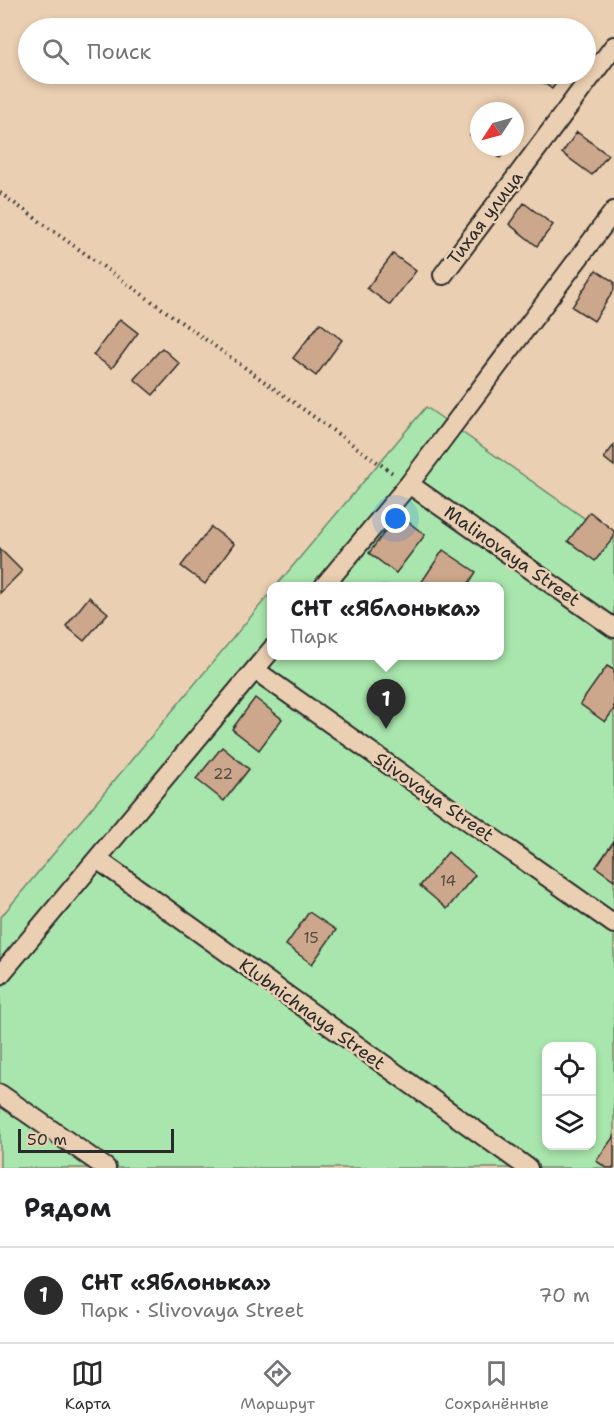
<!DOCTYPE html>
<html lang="ru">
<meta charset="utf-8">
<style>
:root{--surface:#fff;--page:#f6f6f6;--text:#202124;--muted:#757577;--line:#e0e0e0;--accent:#2b2b2b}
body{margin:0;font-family:"Shantell Sans",sans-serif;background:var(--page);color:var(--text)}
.controls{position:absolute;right:18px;bottom:18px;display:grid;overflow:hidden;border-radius:12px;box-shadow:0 3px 9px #0003}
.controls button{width:54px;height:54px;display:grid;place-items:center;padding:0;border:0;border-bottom:2px solid var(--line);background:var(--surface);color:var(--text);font:30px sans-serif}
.compass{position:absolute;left:470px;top:102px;width:54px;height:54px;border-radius:50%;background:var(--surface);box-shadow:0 3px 9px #0003;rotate:234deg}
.scale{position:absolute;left:18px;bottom:15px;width:156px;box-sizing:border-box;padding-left:6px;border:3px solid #2b2b2b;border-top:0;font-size:16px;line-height:21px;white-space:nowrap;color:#2b2b2b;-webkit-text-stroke:4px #ebcfb2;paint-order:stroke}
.you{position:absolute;left:396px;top:519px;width:21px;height:21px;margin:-15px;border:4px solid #fff;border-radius:50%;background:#1a73e8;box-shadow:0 0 0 9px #1a73e833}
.badge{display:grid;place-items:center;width:39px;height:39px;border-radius:50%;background:var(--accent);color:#fff;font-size:20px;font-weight:700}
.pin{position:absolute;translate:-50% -50px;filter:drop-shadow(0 2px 3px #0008)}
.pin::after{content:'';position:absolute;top:32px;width:21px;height:18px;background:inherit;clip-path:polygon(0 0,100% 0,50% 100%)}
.popup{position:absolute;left:267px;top:582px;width:237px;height:78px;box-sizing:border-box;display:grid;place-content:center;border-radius:12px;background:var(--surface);filter:drop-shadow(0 2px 4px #0005);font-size:20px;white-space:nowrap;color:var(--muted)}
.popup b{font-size:22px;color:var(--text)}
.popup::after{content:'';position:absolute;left:50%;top:100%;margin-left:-12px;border:12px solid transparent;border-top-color:var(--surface)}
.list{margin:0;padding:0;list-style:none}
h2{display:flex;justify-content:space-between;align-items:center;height:78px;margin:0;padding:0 24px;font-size:26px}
h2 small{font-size:20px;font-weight:400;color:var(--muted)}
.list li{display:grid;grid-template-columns:39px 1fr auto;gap:18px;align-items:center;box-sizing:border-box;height:96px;padding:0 24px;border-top:2px solid var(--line)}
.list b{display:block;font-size:22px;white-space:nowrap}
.list p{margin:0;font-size:20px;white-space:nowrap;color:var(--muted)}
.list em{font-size:20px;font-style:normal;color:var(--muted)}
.icon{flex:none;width:33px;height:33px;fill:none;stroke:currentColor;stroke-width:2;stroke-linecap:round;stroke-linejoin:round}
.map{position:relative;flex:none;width:614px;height:1168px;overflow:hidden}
.search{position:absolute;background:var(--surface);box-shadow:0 3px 9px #0003;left:18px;right:18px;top:18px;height:66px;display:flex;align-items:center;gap:15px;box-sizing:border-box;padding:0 21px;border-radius:33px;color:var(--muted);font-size:22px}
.sheet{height:174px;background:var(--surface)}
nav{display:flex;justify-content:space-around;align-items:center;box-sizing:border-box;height:84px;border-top:2px solid var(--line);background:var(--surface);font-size:16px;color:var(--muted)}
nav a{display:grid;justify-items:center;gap:3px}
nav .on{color:var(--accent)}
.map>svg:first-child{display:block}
.green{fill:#a9e6ad;stroke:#6a886c;stroke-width:1.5;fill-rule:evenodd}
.building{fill:#cca78b;stroke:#2b2b2b;stroke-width:1.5}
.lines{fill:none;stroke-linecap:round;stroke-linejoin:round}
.minor-casing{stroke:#2b2b2b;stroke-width:22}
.path{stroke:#2b2b2b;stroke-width:4;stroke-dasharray:1.5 4.5;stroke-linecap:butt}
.minor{stroke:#ebcfb2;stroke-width:18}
.labels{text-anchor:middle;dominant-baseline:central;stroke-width:5;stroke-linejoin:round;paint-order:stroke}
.number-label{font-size:15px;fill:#534a43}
.street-label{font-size:18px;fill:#2b2b2b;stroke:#ebcfb2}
</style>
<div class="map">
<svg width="614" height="1168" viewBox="0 0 614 1168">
<rect width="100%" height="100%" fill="#ebcfb2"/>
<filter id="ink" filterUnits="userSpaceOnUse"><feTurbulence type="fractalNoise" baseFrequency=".0167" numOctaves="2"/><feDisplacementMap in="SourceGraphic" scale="12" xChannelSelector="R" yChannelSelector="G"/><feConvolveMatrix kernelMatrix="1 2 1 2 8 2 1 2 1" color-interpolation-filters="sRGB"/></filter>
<g filter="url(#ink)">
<path class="green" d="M426,407L614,539V1168H0V918L272,591V656H500V586H276ZM546,1046H592V1146H546Z"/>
<path class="building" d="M532,74H563L552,89Z
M479,122V142L470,135Z
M577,132L608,155L592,175L562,153Z
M486,147H508L500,158Z
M524,203L553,225L537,246L509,224Z
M393,254L416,271L390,305L367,288Z
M596,270L614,282V290L594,321L572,307Z
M120,319L138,333L112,368L93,355Z
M320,323L342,340L316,376L293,358Z
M162,348L180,364L153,395L134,379Z
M614,445V466L604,458Z
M590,512L614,531V537L595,561L568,541Z
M398,514L425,535L396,573L369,553Z
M211,527L234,544L205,584L181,566Z
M0,549L22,571L0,593Z
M443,550L476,572L467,586H419Z
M89,597L108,613L84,641L66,626Z
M607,666L614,670V709L605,722L580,704Z
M255,698L282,719L259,750L232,729Z
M222,747L249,769L224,801L196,779Z
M614,841V880L596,867Z
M448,852L475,875L447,909L420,886Z
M309,912L336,930L312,964L286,945Z
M614,1136V1168H607L596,1161Z"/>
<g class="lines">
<g class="minor-casing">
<path id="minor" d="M443,275L614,46
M409,484L614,628
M324,586L409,484L614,211
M255,670L614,924
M97,859L528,1168
M0,975L272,649
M0,1094L106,1168"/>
</g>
<path class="path" d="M0,193L394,474"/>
<use href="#minor" class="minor"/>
</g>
</g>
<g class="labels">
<g class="number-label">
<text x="223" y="774">22</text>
<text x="448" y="881">14</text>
<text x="311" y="938">15</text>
</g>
<g class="street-label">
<text transform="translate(485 218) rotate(-53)">Тихая улица</text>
<text transform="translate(512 556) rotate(35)">Malinovaya Street</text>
<text transform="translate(434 797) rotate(35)">Slivovaya Street</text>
<text transform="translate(312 1014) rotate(36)">Klubnichnaya Street</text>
</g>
</g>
</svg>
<div class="controls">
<button><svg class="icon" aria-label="locate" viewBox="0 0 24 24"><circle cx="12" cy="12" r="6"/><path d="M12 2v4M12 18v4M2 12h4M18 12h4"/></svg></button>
<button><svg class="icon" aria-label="layers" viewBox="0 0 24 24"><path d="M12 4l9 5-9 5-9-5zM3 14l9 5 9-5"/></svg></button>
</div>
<svg class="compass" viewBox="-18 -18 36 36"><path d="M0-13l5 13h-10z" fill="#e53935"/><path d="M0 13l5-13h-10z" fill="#757577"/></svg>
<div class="scale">50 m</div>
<div class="you"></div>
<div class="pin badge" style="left:386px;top:729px">1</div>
<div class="popup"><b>СНТ «Яблонька»</b>Парк</div>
<div class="search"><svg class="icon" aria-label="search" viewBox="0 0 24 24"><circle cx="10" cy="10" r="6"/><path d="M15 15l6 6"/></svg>Поиск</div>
</div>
<section class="sheet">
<h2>Рядом<small></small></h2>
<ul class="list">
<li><span class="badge">1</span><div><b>СНТ «Яблонька»</b><p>Парк · Slivovaya Street</p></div><em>70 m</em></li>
</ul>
</section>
<nav>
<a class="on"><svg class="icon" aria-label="map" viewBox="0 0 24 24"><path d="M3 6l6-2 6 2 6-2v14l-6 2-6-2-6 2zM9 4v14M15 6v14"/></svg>Карта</a>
<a><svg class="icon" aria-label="directions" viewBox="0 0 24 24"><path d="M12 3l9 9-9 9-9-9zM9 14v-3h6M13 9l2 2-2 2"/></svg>Маршрут</a>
<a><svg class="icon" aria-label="saved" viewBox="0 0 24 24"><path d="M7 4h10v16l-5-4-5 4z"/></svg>Сохранённые</a>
</nav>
